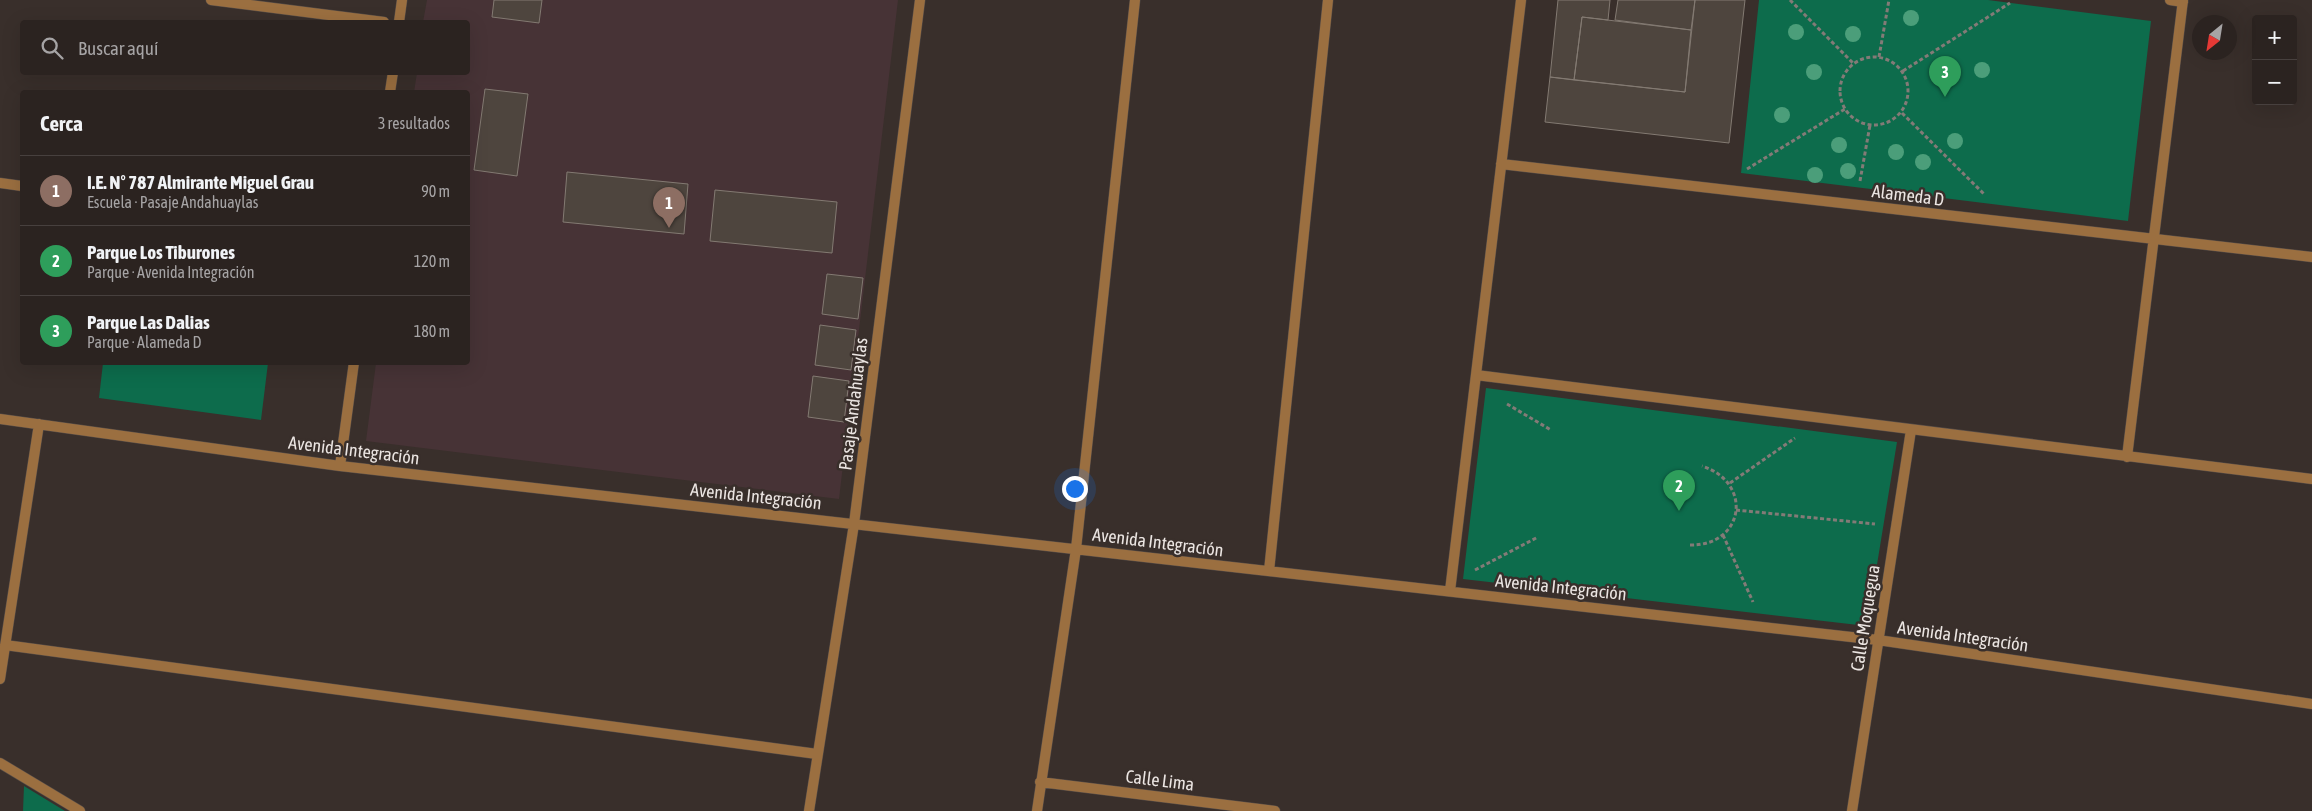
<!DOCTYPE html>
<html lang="es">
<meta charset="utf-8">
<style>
:root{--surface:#2b2320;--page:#372f2d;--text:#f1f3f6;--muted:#a6a4a5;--line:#47403e;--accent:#72c1f5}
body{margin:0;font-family:"Asap Condensed",sans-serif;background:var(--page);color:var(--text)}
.controls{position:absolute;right:15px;top:15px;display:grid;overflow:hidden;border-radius:5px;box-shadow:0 5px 20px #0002}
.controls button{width:45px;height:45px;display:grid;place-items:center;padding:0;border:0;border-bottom:1px solid var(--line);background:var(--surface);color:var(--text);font:25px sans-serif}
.compass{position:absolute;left:2192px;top:15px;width:45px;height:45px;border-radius:50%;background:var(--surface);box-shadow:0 5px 20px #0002;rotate:210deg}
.you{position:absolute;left:1074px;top:488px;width:18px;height:18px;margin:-12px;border:4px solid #fff;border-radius:50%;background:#1a73e8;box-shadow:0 0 0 8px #1a73e833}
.badge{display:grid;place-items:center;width:32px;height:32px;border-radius:50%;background:var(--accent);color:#fff;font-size:16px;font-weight:700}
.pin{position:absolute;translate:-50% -41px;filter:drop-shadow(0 1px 2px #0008)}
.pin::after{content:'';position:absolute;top:26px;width:18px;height:15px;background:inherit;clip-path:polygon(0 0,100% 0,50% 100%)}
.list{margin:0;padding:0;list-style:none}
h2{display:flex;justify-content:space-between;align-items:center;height:65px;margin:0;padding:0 20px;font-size:21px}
h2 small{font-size:16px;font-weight:400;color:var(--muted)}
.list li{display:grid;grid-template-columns:32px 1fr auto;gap:15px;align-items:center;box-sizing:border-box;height:70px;padding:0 20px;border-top:1px solid var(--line)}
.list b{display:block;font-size:19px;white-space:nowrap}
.list p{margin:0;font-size:16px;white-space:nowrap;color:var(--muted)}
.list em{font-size:16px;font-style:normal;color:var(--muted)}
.icon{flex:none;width:28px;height:28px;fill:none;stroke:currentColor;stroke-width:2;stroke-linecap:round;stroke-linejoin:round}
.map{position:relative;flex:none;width:2312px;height:811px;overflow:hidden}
.search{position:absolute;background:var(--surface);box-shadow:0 5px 20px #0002;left:20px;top:20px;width:450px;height:55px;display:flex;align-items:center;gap:12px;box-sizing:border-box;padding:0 18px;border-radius:5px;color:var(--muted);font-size:19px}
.panel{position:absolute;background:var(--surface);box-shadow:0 5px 20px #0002;left:20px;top:90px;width:450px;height:275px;border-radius:5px}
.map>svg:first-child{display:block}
.education{fill:#473336}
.green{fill:#0d6c4c}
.building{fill:#4e453e;stroke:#837a72}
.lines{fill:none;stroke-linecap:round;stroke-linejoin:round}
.minor-casing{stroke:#554c48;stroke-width:11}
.path{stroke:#837b77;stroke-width:3;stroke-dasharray:4 2.5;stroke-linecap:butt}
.minor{stroke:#9b6f40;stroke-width:10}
.tree{fill:#4b9e7a}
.labels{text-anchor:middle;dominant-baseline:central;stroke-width:5;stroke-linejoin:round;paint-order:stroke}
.street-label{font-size:18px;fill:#ebe5e2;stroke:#392f2b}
</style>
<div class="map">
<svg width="2312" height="811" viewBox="0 0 2312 811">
<rect width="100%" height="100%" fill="#392f2b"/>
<path class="education" d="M427,0H898L839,499L366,441L376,363L468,362V92H414L417,73L468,72V22H423Z"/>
<path class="green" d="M1759,0H1988L2151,21L2128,221L1741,173Z
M103,363H268L261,420L99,398Z
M1486,388L1897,442L1867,626L1463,579Z
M24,786L65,811H23Z"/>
<path class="building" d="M494,0H542L539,23L492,17Z
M1558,0H1610L1608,20L1582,17L1574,80L1550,77Z
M1618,0H1695L1691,30L1615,20Z
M1695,0H1745L1729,143L1545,122L1550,77L1685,92Z
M1582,17L1691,30L1685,92L1574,80Z
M485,89L528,94L517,176L474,170Z
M567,172L688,184L684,234L563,222Z
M715,190L837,202L832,253L710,241Z
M827,274L863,278L858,319L822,314Z
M820,325L856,330L851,370L815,365Z
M813,376L849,381L844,422L808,417Z"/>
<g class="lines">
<g class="minor-casing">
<path id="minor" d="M211,0L384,22
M2170,0L2183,2
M399,22L402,0
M390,92L393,72
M1501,164L2312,257
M0,183L22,186
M1476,375L2312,479
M0,419L340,466L1878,640L2312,704
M2127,457L2183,0
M340,466L354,362
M1269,571L1328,0
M1450,591L1521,0
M5,645L817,754
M0,679L39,424
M0,763L80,811
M1040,782L1275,811
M809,811L854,524L920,0
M1037,811L1076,549L1135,0
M1852,811L1911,430"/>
</g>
<path class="path" d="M1790,0L1853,63
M1840 91a34 34 0 1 1 68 0a34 34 0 1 1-68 0Z
M1879,57L1889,0
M1903,71L2010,3
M1902,113L1985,195
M1747,169L1845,109
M1860,181L1870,125
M1507,404L1551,430
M1730,483L1795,438
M1736,510L1875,524
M1723,535L1753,602
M1690,545C1744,546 1754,483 1702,466
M1475,570L1538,537"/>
<use href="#minor" class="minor"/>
</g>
<g class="tree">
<circle cx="1911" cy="18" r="8"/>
<circle cx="1796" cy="32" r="8"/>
<circle cx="1853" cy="34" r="8"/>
<circle cx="1982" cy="70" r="8"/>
<circle cx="1814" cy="72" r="8"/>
<circle cx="1782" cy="115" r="8"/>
<circle cx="1955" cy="141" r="8"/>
<circle cx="1839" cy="145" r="8"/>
<circle cx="1896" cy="152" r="8"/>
<circle cx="1923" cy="162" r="8"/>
<circle cx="1848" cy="171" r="8"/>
<circle cx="1815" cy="175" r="8"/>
</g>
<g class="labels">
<g class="street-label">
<text transform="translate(1908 195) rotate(7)">Alameda D</text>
<text transform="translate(853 404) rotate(-83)">Pasaje Andahuaylas</text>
<text transform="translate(354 450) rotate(7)">Avenida Integración</text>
<text transform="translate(756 496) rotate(6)">Avenida Integración</text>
<text transform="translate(1158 542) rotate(7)">Avenida Integración</text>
<text transform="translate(1561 587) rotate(6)">Avenida Integración</text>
<text transform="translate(1865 618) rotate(-81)">Calle Moquegua</text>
<text transform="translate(1963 636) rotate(8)">Avenida Integración</text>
<text transform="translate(1160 780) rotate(7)">Calle Lima</text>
</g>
</g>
</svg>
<div class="controls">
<button>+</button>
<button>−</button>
</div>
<svg class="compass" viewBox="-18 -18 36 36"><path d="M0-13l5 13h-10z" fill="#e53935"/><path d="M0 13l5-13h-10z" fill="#a6a4a5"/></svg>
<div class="you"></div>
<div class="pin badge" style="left:669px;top:228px;background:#8d6e63">1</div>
<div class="pin badge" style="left:1679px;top:511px;background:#2e9e5b">2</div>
<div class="pin badge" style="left:1945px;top:97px;background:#2e9e5b">3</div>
<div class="search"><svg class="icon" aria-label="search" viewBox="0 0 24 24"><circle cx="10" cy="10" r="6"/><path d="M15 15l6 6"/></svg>Buscar aquí</div>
<section class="panel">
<h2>Cerca<small>3 resultados</small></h2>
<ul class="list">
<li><span class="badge" style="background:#8d6e63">1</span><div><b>I.E. N° 787 Almirante Miguel Grau</b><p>Escuela · Pasaje Andahuaylas</p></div><em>90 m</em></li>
<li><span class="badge" style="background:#2e9e5b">2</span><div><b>Parque Los Tiburones</b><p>Parque · Avenida Integración</p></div><em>120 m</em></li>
<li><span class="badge" style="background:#2e9e5b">3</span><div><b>Parque Las Dalias</b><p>Parque · Alameda D</p></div><em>180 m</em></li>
</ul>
</section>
</div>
